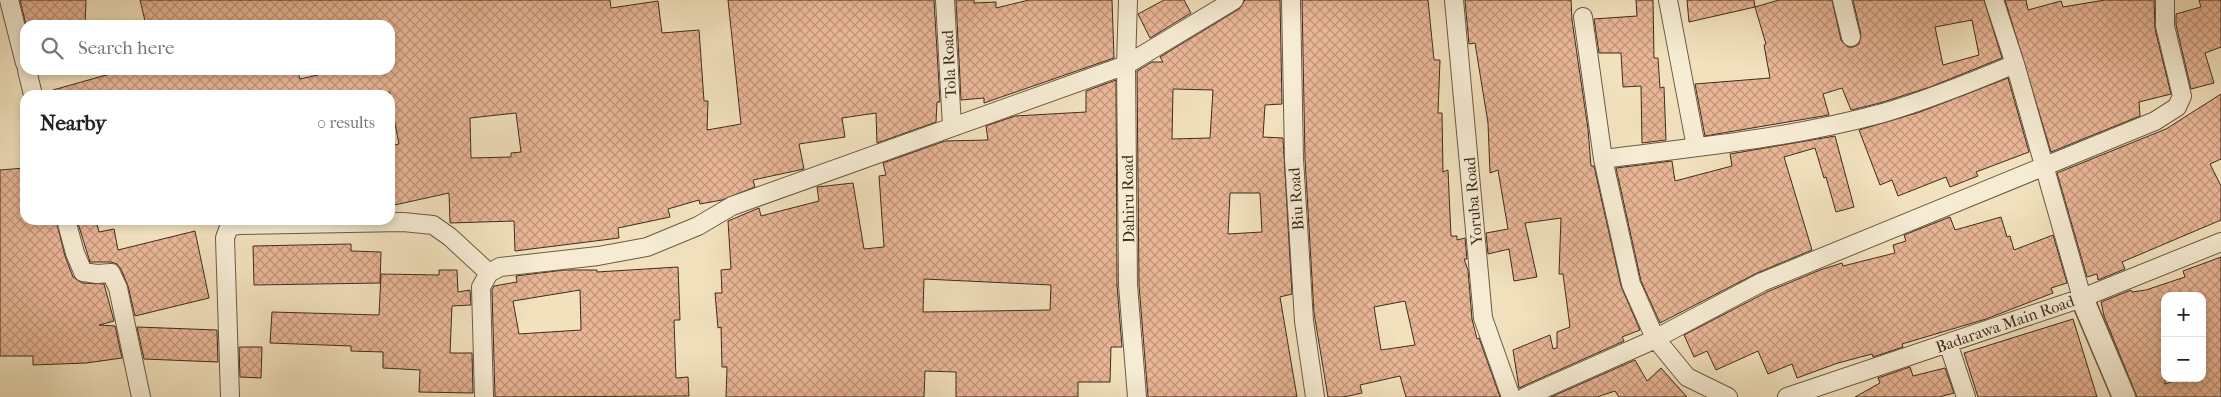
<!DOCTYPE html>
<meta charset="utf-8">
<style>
:root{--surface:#fff;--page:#f6f6f6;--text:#222;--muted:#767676;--line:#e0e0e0}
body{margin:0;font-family:"IM FELL French Canon",serif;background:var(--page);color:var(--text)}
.controls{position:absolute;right:15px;bottom:15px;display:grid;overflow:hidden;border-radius:10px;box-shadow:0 2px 8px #0003}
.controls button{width:45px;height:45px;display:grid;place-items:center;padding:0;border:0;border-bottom:1px solid var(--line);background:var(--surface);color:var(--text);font:25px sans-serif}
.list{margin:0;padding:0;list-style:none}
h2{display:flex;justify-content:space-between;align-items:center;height:65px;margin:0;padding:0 20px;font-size:21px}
h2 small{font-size:16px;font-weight:400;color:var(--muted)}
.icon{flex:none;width:28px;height:28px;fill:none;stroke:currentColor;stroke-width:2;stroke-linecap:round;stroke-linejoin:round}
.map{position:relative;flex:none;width:2221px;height:397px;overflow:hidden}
.search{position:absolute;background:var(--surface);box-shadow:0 2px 8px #0003;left:20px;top:20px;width:375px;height:55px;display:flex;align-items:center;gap:12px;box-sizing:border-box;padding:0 18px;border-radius:15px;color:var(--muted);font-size:19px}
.panel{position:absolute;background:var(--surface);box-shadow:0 2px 8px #0003;left:20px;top:90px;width:375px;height:135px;border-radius:15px}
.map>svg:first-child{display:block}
.building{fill:url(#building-cross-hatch);stroke:#3f2d1d;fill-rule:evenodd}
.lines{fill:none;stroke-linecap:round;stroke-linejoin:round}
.minor-casing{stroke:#6c5a45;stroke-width:20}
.tertiary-casing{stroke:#6c5a45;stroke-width:25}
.minor{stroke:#f6ecd4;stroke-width:18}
.tertiary{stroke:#f6ecd4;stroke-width:22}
.labels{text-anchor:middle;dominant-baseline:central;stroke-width:4;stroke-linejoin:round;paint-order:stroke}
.street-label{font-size:16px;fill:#3f2d1d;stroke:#f6ecd4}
</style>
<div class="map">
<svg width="2221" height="397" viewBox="0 0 2221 397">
<defs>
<pattern id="building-cross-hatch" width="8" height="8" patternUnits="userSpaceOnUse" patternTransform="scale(1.25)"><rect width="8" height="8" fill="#eab696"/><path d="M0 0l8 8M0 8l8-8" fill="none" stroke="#bf947a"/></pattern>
</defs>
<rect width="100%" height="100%" fill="#f1e1bd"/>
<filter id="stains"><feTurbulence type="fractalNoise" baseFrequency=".004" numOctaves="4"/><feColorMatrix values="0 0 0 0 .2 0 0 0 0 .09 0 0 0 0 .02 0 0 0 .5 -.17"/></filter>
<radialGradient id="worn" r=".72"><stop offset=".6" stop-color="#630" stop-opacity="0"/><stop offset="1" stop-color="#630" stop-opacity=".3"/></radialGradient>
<path class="building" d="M20,0H86L85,25H26Z
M140,0H610L611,8L658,1L662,33L699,30L704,101H708L707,130L741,124L728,0H934L940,102H937L936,122L877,143L876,113L842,118L845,137L799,144L804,169L753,180L755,187L722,200L700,204L699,200L668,209L670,217L618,228L619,238L515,251L514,221L450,223L449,193L390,206V146L399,144L393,113L390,114V92L376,95H54L53,90L124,70H297L300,79L339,70H390V25H146ZM516,113L521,152L511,153V157L471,158L470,118Z
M956,0H974V3L996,2V8L1029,0H1112L1114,58L984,103V98L961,100Z
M1164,0H1184L1191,13L1150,38L1138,14Z
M1245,0H1280L1282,104L1265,105L1263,137L1283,138L1292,294L1280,297L1297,397H1148L1139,285L1137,71L1152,62H1163L1160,57L1239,9ZM1173,89L1213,90L1210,138L1172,139ZM1230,193H1260L1262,232L1228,234Z
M1302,0H1428L1434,60H1440L1438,113H1442L1443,172L1448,170L1451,236H1457V240L1465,238L1467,259H1464L1468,270L1472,319L1477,339L1479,338L1500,397H1406L1400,376L1360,385L1362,393L1344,397H1328L1314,313L1305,159ZM1405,301L1415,345L1381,350L1374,307Z
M1465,0H1571L1572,20L1588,129L1591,166H1594L1621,286L1640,330L1622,337L1624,341L1519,388L1513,350L1550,335L1553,349L1557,348V332L1570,327L1563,274H1559L1561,218L1525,223L1537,277L1514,281L1509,249L1488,254L1486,233L1508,229L1498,170L1490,173L1488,123L1475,43L1469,44Z
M1636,0H1653L1654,58H1658L1660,88L1664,87L1666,140L1642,143L1641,86L1623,87L1621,53H1599L1594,19L1637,16Z
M1687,0H1754L1755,7L1689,22Z
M1779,0H1832L1841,40L1848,47H1853L1859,44L1861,35L1853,0H1984L2002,58L1930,87L1880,103L1851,110L1842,88L1823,94L1829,115L1705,136L1695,84L1770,78L1764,45L1766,44L1755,7ZM1972,20L1979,55L1943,65L1935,27Z
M2005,0H2026L2028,10L2061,1L2063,7L2105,0H2154L2155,29L2171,94L2139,102L2140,116L2051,152Z
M2199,0H2221V47L2205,53L2214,83L2191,89L2176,25V14L2201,7Z
M2008,78L2029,152L1976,172L1978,176L1950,187L1946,177L1898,196L1892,180L1880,185L1859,130L1920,112Z
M1116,80L1117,285L1122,347H1111L1110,382H1078V397H956V372L925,371L924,397H726L727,367H722L721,327L718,328L715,293H722L721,270L731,269L728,221L759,208L761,216L819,201L817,187L853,183L864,249L884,247L879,176L886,175L883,163L945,141L988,140L986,126L1015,116L1086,112V91ZM924,279L1051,285L1050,310L923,312Z
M2221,94V159L2210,164L2221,186V220L2122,262L2125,269L2098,280L2097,274L2087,277L2057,173L2166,129Z
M1835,136L1854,207L1836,212L1826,177L1824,178L1815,148L1784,157L1812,250L1757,273L1660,323L1641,281L1616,168L1672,161L1675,181L1732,166L1730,154Z
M25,168V220H56L65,256L73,277L82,283L104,284L114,321L99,325L115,326L122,358L86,363L33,365V356H0V170Z
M1950,217L1955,230L2001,217L2007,237L2010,236L2014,250L2053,235L2067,283L2051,288L2053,293L1986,319L1902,344L1903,347L1873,357L1872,354L1838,363L1797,378L1792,364L1768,374L1758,351L1716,370L1707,351L1694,357L1684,335L1767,292L1820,270L1842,263L1843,266L1895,253L1893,245L1906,241L1904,235Z
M77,220H96L99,232L114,229L118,250L195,231L209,298L135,316L128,286L121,269L117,264L111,262H90Z
M351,244V251L381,252L380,283L254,285L253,246Z
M2221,257V397H2137L2104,316L2101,302L2131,290L2132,292L2146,290L2185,277L2183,271ZM2165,296H2202V378H2183L2165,384Z
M678,267L680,320H674L676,378L688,377L689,396L495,397L492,290L494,286L517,282L516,276L564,270H597V272ZM580,290L581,330L519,334L513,301Z
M439,270H457L458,292L470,290L471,305L452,306L450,353H472L473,393L419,392L420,370L383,368V352L351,351V346L270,343L272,312L379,315L381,274L439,275Z
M2073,319L2097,397H1978L1964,353Z
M137,327L217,330L218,362L144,359Z
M239,347H262L261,378L240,377Z
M1635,360L1647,381L1661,368L1687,397H1619L1615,391L1597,397H1551Z
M1910,367L1913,376L1945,368L1954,393L1939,397H1855L1880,383L1878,378Z"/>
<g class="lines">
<g class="minor-casing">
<path id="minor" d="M9,0L25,63
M945,0L952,127
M1128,0L1126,65L1128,285L1137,397
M1291,0L1294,159L1304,321L1315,397
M1454,0L1483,318L1511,397
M1668,0L1696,147
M1842,0L1851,37
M1994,0L2015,64L2082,298
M1583,17L1603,159L1631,284L1655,338L1687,377L1728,397
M27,70L33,95
M1603,159C1697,147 1792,138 1883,113C1928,100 1972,82 2015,64
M66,220L75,253L83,272L97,274L111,273L118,288L141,397
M1948,343L1966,397
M230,397L225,238L229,227L239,225L403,222L433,225L450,237L489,273
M484,397L481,287L489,273L500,267L598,256L647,247L698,226L732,206L1126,65L1234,0
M1525,397L1651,341L1762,282L2155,121L2177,107L2182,96L2165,26V0
M1787,397L2082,298L2221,242"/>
</g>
<g class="tertiary-casing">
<path id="tertiary" d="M2082,298L2124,397"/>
</g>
<use href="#minor" class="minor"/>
<use href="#tertiary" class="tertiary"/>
</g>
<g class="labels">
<g class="street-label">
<text transform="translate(949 64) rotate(-93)">Tola Road</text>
<text transform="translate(1128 199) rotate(-91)">Dahiru Road</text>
<text transform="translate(1296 199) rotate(-94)">Biu Road</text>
<text transform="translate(1473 201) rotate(-95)">Yoruba Road</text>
<text transform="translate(2005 324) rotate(-19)">Badarawa Main Road</text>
</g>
</g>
<rect width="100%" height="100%" filter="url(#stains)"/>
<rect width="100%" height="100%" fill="url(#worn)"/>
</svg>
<div class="controls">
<button>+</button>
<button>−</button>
</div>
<div class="search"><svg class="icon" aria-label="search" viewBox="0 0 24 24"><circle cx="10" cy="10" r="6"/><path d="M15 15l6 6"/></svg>Search here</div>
<section class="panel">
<h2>Nearby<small>0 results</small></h2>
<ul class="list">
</ul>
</section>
</div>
